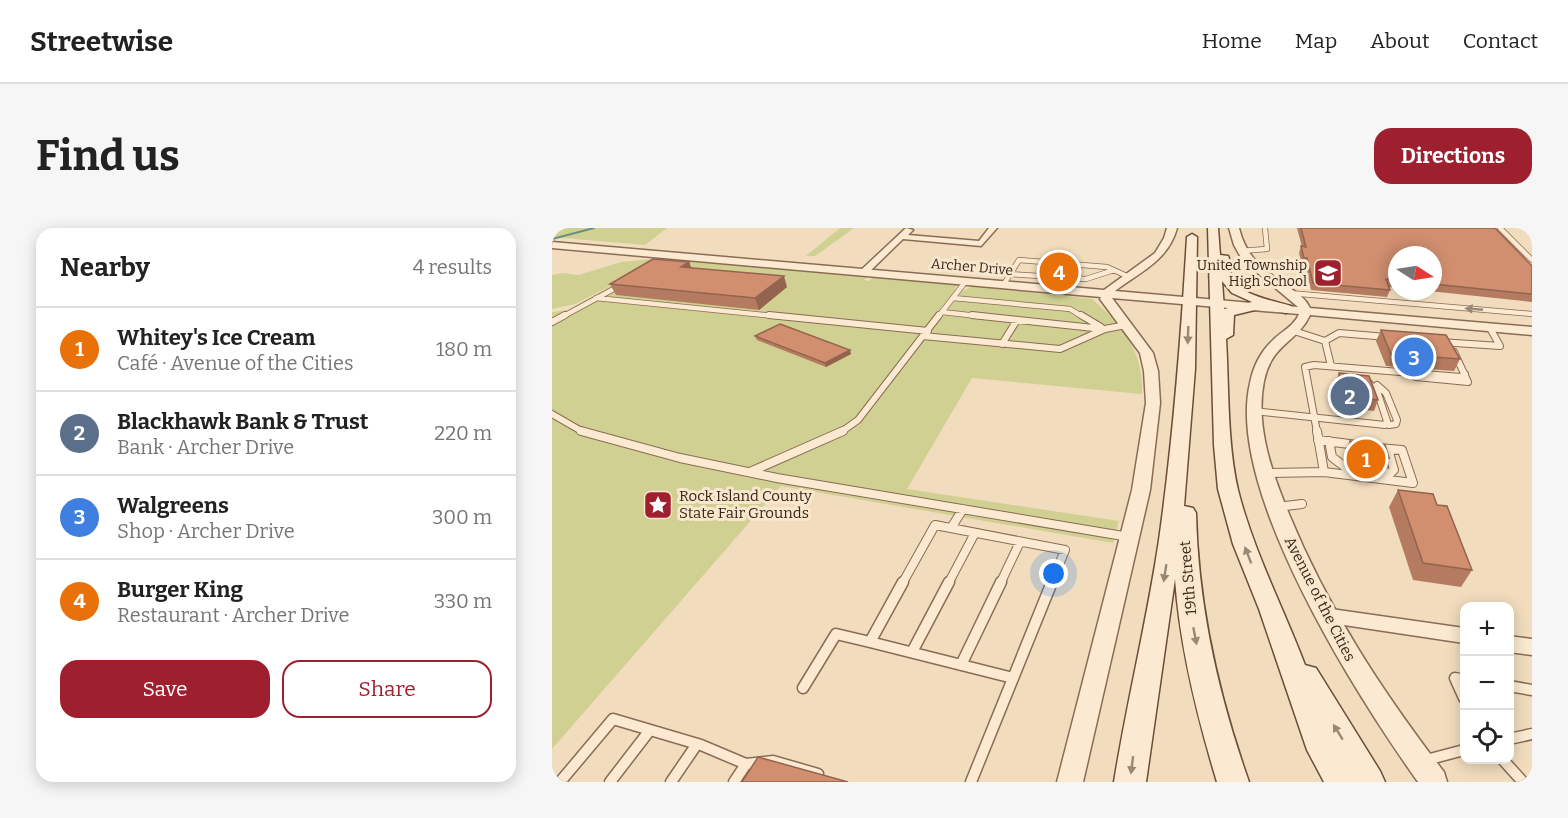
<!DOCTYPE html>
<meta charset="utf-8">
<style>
:root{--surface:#fff;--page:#f6f6f6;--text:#222;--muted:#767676;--line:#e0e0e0;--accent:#9e202f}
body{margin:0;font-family:Bitter,serif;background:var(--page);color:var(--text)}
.controls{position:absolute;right:18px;bottom:18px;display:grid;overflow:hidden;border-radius:12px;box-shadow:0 3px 15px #0003}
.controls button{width:54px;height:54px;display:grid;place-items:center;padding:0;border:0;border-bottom:2px solid var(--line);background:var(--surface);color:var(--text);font:30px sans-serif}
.compass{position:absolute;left:836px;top:18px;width:54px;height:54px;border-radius:50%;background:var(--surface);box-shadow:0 3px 15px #0003;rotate:102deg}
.you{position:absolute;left:502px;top:346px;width:21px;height:21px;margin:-15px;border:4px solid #fff;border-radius:50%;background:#1a73e8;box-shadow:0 0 0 9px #1a73e833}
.badge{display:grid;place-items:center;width:39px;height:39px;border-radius:50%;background:var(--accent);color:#fff;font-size:20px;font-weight:700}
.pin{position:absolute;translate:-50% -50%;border:3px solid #fff;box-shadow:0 2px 6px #0006}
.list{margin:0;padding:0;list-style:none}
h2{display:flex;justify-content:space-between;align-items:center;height:78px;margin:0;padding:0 24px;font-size:26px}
h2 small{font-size:20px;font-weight:400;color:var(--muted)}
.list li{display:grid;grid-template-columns:39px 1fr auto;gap:18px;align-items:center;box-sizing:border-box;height:84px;padding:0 24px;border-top:2px solid var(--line)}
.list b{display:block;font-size:22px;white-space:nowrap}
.list p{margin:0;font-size:20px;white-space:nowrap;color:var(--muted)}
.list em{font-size:20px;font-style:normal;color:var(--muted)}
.actions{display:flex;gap:12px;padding:18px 24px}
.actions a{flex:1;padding:14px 0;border:2px solid var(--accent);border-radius:18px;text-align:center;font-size:21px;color:var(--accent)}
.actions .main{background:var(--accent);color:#fff}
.icon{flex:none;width:33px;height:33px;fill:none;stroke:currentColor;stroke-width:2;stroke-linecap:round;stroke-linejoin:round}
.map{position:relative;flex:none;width:980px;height:554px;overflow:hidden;border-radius:18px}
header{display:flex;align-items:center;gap:36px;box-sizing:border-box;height:84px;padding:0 30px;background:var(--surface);border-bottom:2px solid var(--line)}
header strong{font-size:28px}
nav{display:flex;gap:33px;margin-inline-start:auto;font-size:21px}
.intro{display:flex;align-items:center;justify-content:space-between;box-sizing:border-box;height:144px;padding:0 36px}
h1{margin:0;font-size:42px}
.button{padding:15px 27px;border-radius:18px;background:var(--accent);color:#fff;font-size:21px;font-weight:700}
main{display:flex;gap:36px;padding:0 36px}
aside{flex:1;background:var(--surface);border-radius:18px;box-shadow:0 3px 15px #0003}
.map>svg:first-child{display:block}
.green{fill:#cfd091}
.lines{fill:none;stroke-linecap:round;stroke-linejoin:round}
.stream{stroke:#689082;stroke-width:2}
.service-far3-casing{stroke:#8a6c55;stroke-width:6}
.service-far2-casing{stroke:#8a6c55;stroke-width:8}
.service-far1-casing{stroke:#8a6c55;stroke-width:10}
.service-casing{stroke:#8a6c55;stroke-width:13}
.minor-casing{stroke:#8a6c55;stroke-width:3}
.tertiary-casing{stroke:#8a6c55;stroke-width:3}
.secondary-casing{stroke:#6c4d38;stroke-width:3}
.service-far3{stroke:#fbead1;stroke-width:4.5}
.service-far2{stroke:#fbead1;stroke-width:6}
.service-far1{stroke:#fbead1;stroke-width:8}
.service{stroke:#fbead1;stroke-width:10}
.minor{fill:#fbead1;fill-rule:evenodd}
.tertiary{fill:#fbead1;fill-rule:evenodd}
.secondary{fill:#fbead1;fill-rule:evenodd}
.wall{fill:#b57b60}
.shaded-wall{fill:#93644e}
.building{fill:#d28f70;stroke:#93644e;stroke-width:1.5}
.oneway{fill:#9a8876}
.labels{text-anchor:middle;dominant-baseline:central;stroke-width:6;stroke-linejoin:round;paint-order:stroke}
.far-poi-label{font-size:14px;fill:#38261b;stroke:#f8e7cd;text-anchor:end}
.far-street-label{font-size:14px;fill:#38261b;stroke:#f8e7cd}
.poi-label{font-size:15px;fill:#38261b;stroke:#f8e7cd;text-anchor:start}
.street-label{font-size:15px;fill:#38261b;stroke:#f8e7cd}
</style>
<header>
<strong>Streetwise</strong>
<nav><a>Home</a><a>Map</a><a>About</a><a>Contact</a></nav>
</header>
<div class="intro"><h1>Find us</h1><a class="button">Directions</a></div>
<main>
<aside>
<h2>Nearby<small>4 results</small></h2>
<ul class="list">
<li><span class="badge" style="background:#e8710a">1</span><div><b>Whitey's Ice Cream</b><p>Café · Avenue of the Cities</p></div><em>180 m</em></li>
<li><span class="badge" style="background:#5c6f8a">2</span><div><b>Blackhawk Bank &amp; Trust</b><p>Bank · Archer Drive</p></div><em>220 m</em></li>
<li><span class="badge" style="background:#3f7fe0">3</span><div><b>Walgreens</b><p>Shop · Archer Drive</p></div><em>300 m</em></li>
<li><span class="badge" style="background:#e8710a">4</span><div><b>Burger King</b><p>Restaurant · Archer Drive</p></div><em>330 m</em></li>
</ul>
<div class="actions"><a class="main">Save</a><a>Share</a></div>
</aside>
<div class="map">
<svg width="980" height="554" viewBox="0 0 980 554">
<rect width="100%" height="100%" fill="#f1dcbd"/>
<path class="green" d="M0,0H115L93,17L0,9Z
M288,0H302L263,28H254Z
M111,29L314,47L315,49L312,52L317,53L323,48L401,56L405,57L403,61L413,62L421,58L540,71C571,97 592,125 590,166L420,150L355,261L567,293L561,315L229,258L0,521V84L16,82L69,52L23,76L0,81V47L10,45L27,47L69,34L100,31L101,35Z"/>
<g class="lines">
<path class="stream" d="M0,11L42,0"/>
<g class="service-far3-casing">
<path id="service-far3" d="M948,0L980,32
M688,23L715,21L713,0
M458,46L534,51L562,42
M452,56L467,32L555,39L577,49
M737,65L980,86
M44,70L232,89
M401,70L518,81L531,89
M390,84L434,89
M10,89L69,57
M386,89L414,53"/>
</g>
<g class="service-far2-casing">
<path id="service-far2" d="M217,87L376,103
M420,87L551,101
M529,87L549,99
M0,94L13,87
M739,102L773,113L787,105L835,109
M371,108L508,121L553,101L574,97
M773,113L779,138
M888,114L948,118L938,100
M450,116L465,92
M864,149L916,154L902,124
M825,157L834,165L845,192L844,196L837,197
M702,183L833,197L835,193L825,163L817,155
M0,186L31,204
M289,204L306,192L387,87
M765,204L753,139L762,137L909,149L913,146"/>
</g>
<g class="service-far1-casing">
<path id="service-far1" d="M29,203L128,230L225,250L577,309
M766,212L805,217
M777,213L780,229L793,239L839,245L842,242L836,221
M198,244L291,203
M772,244L861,255L850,222L826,220
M713,245L772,244L765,203
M725,279L750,276
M399,300L411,281
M350,356L383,297L513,322L499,356
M396,356L423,305
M448,356L468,314"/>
</g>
<g class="service-casing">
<path id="service" d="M351,354L318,414L461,450
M360,424L397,354
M409,437L449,354
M912,452L903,450L912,470
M957,458L980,462
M251,460L284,406L318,414
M957,511L980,506
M874,532L912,522
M951,532L971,554
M8,554L61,491L149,517L194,536L221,533L266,546
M58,554L98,502
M119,554L145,516
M182,554L194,536
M419,554L500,354"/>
</g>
<g class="minor-casing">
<path id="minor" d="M354,0L361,2L356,7L427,13L437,0H445L429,18L351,11L314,47H308V43Z
M772,380L912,400V415L772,394L766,392L763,387L766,382Z
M957,408L980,411V427L957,424Z"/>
</g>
<g class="tertiary-casing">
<path id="tertiary" d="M615,0H625C616,33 588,44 563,63L746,79L691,33L682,17L677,0H687C694,28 710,42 734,57C743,64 753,69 758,80L980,99V107L758,87C745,115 720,115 712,153C703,198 720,245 737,286C776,381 830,463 892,544L895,554H866C805,468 673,262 698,155C701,139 709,123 721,112C730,103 742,98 747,86L560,70L601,125L606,143L608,175L598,262L531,554H505L580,262L594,175L592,143L588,125L548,71L549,69L0,20V14L552,62L603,25L612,10Z"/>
</g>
<g class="secondary-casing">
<path id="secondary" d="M656,0H666L668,27L676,28C679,34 677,40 679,47C686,68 721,72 739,78L741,81L734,85L708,77L707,81L682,87L681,107L674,111C677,160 675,214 686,262C701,322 731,379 753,437L764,440L828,543L833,554H772L755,522L707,381L681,316L666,261L662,217ZM670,53L680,65L700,74L672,81Z
M640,6L645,9L643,141L632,278L641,280L644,285C646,378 666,466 697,554H665C645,488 628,420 623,351L594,554H562C575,473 595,393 607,312C621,212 629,111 635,9Z"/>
</g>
<use href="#service-far3" class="service-far3"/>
<use href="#service-far2" class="service-far2"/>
<use href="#service-far1" class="service-far1"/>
<use href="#service" class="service"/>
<use href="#minor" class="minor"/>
<use href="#tertiary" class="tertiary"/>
<use href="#secondary" class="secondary"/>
</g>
<path class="wall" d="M745,0H943L980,38V74L877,63H881V27H845V60L837,59L838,62L835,69L759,62L753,37H750L747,25L749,18L750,19Z
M137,34L139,40L235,59L207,82L64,67L58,56Z
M829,102L908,131L902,143L834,138L824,113Z
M203,108L299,126L274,139L205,112Z
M787,145L826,172L822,183L788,179L783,155Z
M798,213L837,230L833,238L797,233L794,221Z
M846,262L885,277L920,342L909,359L861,352L837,279Z"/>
<path class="shaded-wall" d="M137,34L141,45L129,39Z
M232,48L235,59L207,82L203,70Z
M298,122L299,126L274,139L273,135Z"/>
<path class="building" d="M749,0H943L980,38V66L881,56V27H845V52L834,51L838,62L761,55L755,30H752L749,18L754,19Z
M101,31L137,34L129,39L232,48L203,70L58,56Z
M228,96L298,122L273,135L203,108Z
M829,102L894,107L908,131L839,126Z
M787,145L817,148L826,172L792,169Z
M798,213L833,217L837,230L801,225Z
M846,262L881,266L885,277L895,278L920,342L871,335Z
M206,529L296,554H190Z"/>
<defs><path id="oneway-solid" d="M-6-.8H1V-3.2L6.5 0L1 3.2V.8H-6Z" transform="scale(1.5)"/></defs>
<g class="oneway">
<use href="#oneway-solid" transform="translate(922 81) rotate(-175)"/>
<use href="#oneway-solid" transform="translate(636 107) rotate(92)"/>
<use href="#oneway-solid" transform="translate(696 327) rotate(-111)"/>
<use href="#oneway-solid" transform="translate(613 345) rotate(99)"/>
<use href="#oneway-solid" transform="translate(643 408) rotate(79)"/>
<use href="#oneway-solid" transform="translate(786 504) rotate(-122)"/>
<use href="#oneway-solid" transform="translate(580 537) rotate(97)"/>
</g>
<defs>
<g id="school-square" transform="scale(1.5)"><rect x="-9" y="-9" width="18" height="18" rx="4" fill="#9e202f" stroke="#f8e7cd"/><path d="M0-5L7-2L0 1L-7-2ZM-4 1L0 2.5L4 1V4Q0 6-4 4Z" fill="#fff"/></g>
<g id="sight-square" transform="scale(1.5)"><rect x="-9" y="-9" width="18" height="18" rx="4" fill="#9e202f" stroke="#f8e7cd"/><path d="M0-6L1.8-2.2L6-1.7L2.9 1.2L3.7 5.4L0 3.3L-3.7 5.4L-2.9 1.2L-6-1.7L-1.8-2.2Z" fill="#fff"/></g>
</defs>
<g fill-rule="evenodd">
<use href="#school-square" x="776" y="45"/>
<use href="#sight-square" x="106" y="277"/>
</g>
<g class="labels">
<g class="far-poi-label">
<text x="755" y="37">United Township<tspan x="755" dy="16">High School</tspan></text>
</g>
<g class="far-street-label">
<text transform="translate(420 39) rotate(5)">Archer Drive</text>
</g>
<g class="poi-label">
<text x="127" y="268">Rock Island County<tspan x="127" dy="17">State Fair Grounds</tspan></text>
</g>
<g class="street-label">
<text transform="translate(636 350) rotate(-95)">19th Street</text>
<text transform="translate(768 371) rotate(63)">Avenue of the Cities</text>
</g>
</g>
</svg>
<div class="controls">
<button>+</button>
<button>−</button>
<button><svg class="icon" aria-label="locate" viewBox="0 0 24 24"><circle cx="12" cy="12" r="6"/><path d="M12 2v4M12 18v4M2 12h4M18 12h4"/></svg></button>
</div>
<svg class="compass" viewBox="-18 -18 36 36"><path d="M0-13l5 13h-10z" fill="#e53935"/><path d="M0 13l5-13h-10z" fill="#767676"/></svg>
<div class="you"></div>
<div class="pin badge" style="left:814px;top:231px;background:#e8710a">1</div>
<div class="pin badge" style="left:798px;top:168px;background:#5c6f8a">2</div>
<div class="pin badge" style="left:862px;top:129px;background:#3f7fe0">3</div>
<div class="pin badge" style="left:507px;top:44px;background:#e8710a">4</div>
</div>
</main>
